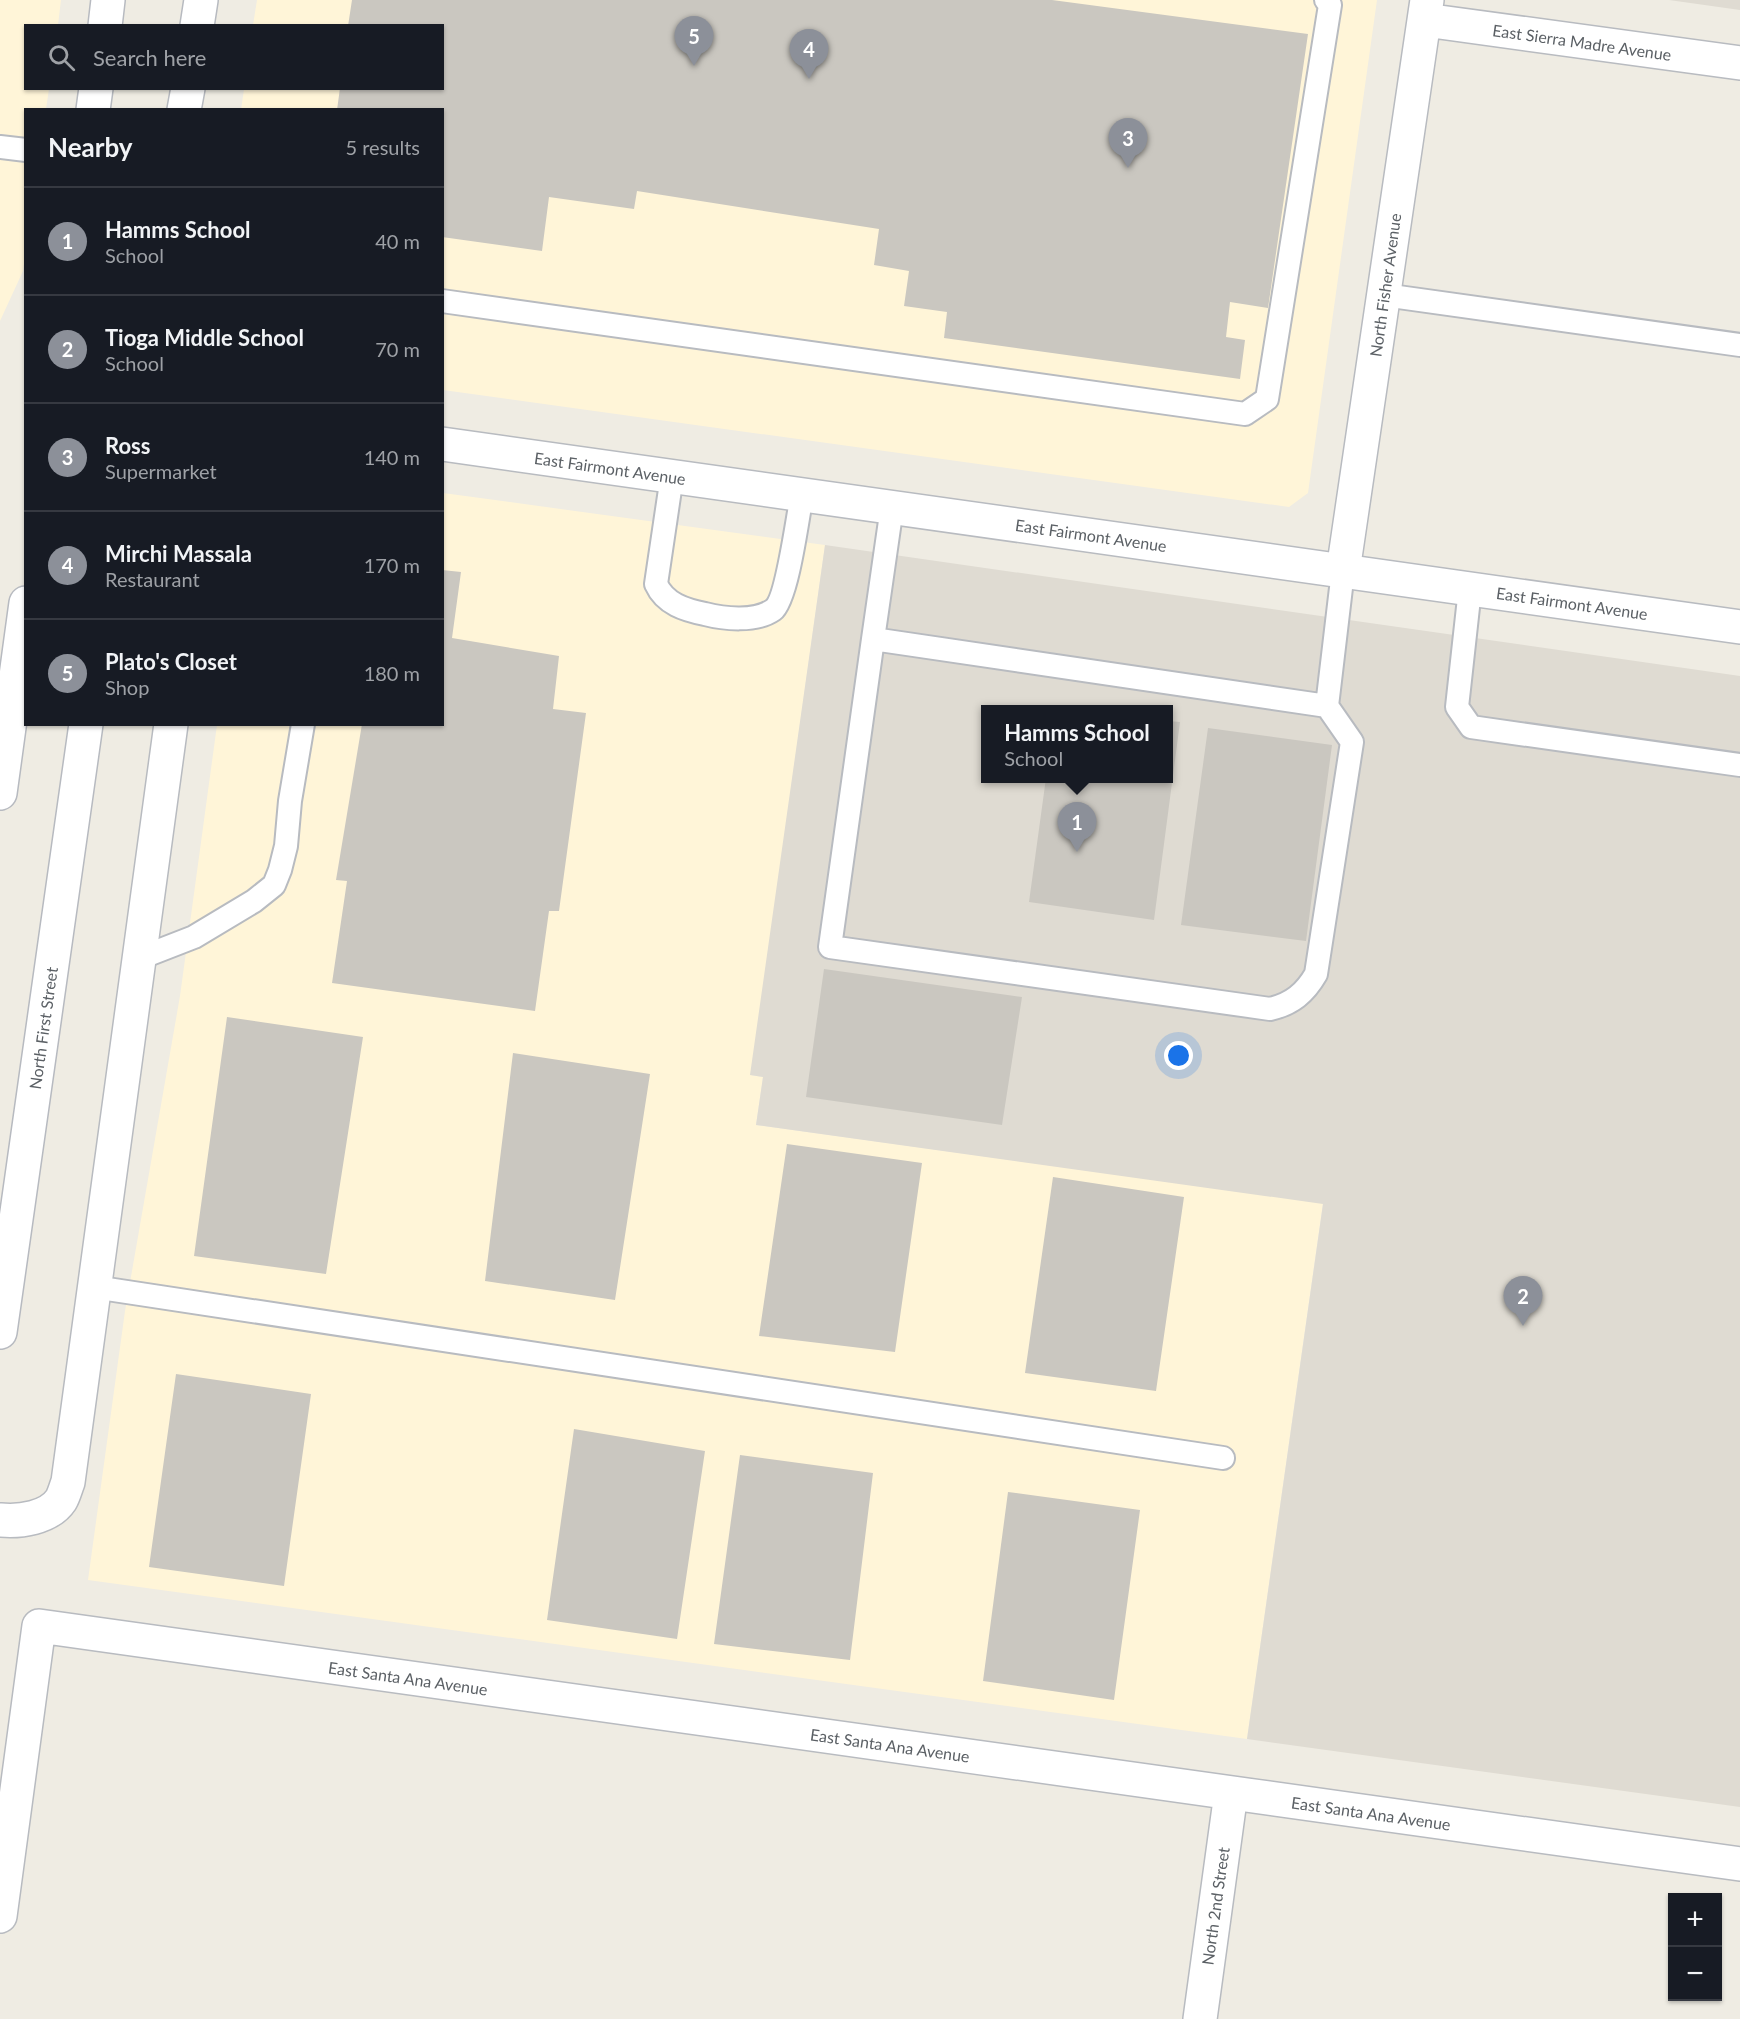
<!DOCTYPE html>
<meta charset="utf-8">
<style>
:root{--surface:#171b24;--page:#20242c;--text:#f1f3f6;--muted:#9ea1a6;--line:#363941;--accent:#8c9099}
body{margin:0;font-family:Lato,sans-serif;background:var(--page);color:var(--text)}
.controls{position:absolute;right:18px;bottom:18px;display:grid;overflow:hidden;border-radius:0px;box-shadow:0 2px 4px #0004}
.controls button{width:54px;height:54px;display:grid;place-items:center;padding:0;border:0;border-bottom:2px solid var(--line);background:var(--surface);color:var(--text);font:30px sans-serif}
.you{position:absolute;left:1179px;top:1056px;width:21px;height:21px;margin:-15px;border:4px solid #fff;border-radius:50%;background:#1a73e8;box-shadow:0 0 0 9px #1a73e833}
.badge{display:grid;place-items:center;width:39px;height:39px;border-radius:50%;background:var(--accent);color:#fff;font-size:20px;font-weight:700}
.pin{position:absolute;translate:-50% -50px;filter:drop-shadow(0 2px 3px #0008)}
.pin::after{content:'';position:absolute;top:32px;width:21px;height:18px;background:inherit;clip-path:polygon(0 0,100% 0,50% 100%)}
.popup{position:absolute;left:981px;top:705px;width:192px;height:78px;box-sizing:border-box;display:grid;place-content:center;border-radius:0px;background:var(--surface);filter:drop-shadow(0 2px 4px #0005);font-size:20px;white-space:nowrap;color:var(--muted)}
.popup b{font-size:22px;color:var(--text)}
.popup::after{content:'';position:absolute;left:50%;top:100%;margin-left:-12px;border:12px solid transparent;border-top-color:var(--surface)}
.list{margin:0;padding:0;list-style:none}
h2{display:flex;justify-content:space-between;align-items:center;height:78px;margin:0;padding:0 24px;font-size:26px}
h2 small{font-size:20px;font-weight:400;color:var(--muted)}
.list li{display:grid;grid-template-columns:39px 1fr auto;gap:18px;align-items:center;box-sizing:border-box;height:108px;padding:0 24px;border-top:2px solid var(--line)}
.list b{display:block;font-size:22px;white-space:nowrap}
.list p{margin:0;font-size:20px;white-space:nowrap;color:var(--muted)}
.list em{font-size:20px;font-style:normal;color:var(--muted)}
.icon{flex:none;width:33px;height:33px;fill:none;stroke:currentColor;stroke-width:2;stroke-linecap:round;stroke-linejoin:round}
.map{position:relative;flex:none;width:1740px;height:2019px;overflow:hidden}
.search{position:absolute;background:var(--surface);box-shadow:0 2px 4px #0004;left:24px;top:24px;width:420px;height:66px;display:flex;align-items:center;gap:15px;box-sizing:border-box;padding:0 21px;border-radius:0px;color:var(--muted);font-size:22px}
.panel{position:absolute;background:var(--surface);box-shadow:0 2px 4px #0004;left:24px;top:108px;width:420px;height:618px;border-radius:0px}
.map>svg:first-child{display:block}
.commercial{fill:#fff5d8}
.education{fill:#dfdbd2;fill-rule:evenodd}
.building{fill:#cac7c0}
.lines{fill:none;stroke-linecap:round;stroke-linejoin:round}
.service-casing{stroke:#b8bbc0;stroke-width:26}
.minor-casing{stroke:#b8bbc0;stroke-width:36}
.secondary-casing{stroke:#b7bac0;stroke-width:36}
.service{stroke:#fff;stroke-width:22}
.minor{stroke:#fff;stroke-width:33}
.secondary{stroke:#fff;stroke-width:33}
.labels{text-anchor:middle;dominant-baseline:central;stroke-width:6;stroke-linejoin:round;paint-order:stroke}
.street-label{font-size:16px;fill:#5b6065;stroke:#fff}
</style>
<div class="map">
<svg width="1740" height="2019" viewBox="0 0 1740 2019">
<rect width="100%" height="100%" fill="#efece3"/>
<path class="commercial" d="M0,0H61L58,25L26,26V88L49,89L46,109L26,110L25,256L23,271L0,321Z
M257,0H1377L1308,493L1289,507L443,390L442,110H241L244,89L442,88V26L253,25Z
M443,493L825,545L751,1075L763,1077L756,1125L1323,1203L1247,1739L88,1580L125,1311L180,996L217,725L442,724Z"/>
<path class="education" d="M1669,0H1740V10Z
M825,545L1740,676V1807L1247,1739L1323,1204L756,1125L763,1077L750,1075ZM986,710H1168V778H986Z"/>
<path class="building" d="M352,0H1052L1308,34L1268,308L1230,302L1226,337L1245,340L1240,379L944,338L947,312L904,306L909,271L874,265L879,229L637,191L634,209L549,197L542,251L442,237V110H337L340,88H442V26H348Z
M442,570L461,572L452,638L559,656L553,709L586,713L559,911H549L535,1011L332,983L347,881L336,880L362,724H442Z
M1168,721L1180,722L1154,920L1029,902L1046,778H1168Z
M1208,728L1332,745L1306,941L1181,925Z
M824,969L1022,997L1002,1125L806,1097Z
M227,1017L363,1037L326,1274L194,1256Z
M513,1053L650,1074L615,1300L485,1281Z
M787,1144L922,1163L895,1352L759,1336Z
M1053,1177L1184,1197L1156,1391L1025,1373Z
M176,1374L311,1394L284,1586L149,1567Z
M574,1429L705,1451L677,1639L547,1620Z
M740,1455L873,1473L850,1660L714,1644Z
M1008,1492L1140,1510L1114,1700L983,1681Z"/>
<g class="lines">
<g class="service-casing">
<path id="service" d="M0,147L26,150
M1384,295L1740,345
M442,301L1245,414L1267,399L1330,5L1326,0
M672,476L656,584C665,604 685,610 705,614C724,619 756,622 773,610C787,600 798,515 802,494
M892,507L873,639L1327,706L1343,571
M1470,589L1457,707L1471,727L1740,765
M873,639L830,947L1270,1009C1292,1004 1305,993 1316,974L1352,742L1327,706
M140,958L194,937L254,901L274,885L280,870L286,846L290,801L303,724
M94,1287L1223,1458"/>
</g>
<g class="minor-casing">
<path id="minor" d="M1425,20L1740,63
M442,444L1740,627
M1343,571L1427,0
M0,1520C20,1522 49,1518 61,1500C64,1495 66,1487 68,1482L171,724
M0,1916L39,1626L1740,1864
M1200,2019L1231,1793"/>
</g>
<g class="secondary-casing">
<path id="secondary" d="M105,26L108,0
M197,26L201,0
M93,110L96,88
M184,110L188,88
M0,793L26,603
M0,1332L86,724"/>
</g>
<use href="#service" class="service"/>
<use href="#minor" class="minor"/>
<use href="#secondary" class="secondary"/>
</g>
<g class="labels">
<g class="street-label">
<text transform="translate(1582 42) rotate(8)">East Sierra Madre Avenue</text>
<text transform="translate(1385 285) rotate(-82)">North Fisher Avenue</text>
<text transform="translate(610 468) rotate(8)">East Fairmont Avenue</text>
<text transform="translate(1091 535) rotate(8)">East Fairmont Avenue</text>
<text transform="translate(1572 603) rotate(8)">East Fairmont Avenue</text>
<text transform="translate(43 1028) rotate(-82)">North First Street</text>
<text transform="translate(408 1678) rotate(8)">East Santa Ana Avenue</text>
<text transform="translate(890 1745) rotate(8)">East Santa Ana Avenue</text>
<text transform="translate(1371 1813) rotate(8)">East Santa Ana Avenue</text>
<text transform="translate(1215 1906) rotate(-82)">North 2nd Street</text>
</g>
</g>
</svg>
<div class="controls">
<button>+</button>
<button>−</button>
</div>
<div class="you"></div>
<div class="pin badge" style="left:1077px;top:852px">1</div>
<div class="popup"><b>Hamms School</b>School</div>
<div class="pin badge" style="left:1523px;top:1326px">2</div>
<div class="pin badge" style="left:1128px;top:168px">3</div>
<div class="pin badge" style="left:809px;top:79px">4</div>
<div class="pin badge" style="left:694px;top:66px">5</div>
<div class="search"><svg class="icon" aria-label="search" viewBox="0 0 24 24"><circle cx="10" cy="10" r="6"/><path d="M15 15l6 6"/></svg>Search here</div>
<section class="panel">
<h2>Nearby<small>5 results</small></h2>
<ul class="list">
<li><span class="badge">1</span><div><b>Hamms School</b><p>School</p></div><em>40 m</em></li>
<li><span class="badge">2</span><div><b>Tioga Middle School</b><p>School</p></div><em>70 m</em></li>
<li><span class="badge">3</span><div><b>Ross</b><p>Supermarket</p></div><em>140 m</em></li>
<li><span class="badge">4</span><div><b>Mirchi Massala</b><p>Restaurant</p></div><em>170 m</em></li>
<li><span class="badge">5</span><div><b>Plato's Closet</b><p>Shop</p></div><em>180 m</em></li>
</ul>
</section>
</div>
